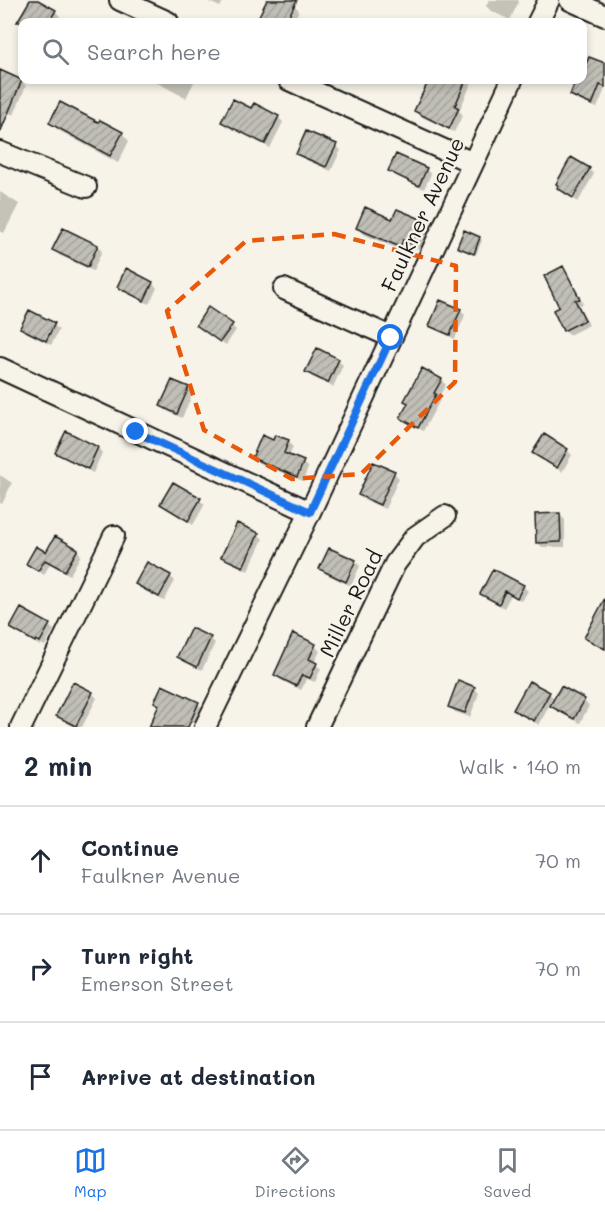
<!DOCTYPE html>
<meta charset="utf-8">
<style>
:root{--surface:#fff;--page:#f2f2f3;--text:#1f2937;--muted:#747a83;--line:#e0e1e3;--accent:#1a73e8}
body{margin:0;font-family:Mali,sans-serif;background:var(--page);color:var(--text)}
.stop{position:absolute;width:18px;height:18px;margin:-14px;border:4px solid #1a73e8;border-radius:50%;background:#fff}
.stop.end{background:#1a73e8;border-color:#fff;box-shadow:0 2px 6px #0008}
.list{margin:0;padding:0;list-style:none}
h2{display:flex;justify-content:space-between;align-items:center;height:78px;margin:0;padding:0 24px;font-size:26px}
h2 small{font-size:20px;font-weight:400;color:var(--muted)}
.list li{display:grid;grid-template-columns:39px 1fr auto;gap:18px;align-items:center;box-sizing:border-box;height:108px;padding:0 24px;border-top:2px solid var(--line)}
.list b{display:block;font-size:22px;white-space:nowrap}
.list p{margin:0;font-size:20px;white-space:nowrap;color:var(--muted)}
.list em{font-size:20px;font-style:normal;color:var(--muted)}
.icon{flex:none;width:33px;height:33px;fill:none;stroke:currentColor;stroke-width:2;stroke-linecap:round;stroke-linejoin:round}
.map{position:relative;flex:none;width:605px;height:727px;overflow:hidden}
.search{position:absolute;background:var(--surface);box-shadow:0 3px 9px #0003;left:18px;right:18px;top:18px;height:66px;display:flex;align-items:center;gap:15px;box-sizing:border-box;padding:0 21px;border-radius:12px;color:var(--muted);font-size:22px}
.sheet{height:402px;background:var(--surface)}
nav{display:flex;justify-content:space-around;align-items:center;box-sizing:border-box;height:84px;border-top:2px solid var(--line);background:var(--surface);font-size:16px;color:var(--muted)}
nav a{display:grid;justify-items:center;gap:3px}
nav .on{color:var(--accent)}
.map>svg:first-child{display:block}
.shadow{fill:#0003}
.building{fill:url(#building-hatch);stroke:#1c1c1c;stroke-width:1.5}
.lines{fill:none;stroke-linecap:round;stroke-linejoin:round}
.minor-casing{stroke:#1c1c1c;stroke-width:24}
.minor{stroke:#f7f3e8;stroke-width:20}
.route{stroke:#1a73e8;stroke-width:8}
.marked{fill:none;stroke:#e8590c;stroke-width:4.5;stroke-dasharray:12 8;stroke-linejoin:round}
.labels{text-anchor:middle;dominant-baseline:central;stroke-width:4.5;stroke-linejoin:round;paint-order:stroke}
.street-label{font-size:21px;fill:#1c1c1c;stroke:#f7f3e8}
</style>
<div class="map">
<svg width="605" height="727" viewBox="0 0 605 727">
<defs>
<pattern id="building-hatch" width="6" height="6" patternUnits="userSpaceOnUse" patternTransform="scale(1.5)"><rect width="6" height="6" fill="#c0beb5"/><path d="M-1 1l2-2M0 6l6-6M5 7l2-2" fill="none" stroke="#a4a39b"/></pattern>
</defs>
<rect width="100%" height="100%" fill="#f7f3e8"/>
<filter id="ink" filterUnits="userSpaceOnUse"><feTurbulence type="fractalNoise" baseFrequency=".0167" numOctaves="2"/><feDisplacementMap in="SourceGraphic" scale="12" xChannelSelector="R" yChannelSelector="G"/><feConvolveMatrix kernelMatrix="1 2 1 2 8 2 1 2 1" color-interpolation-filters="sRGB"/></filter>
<g filter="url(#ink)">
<path class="shadow" d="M32,0H35L55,11L60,16L56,22H25L21,19Z
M205,0H224L220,7Z
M269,0H284L294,5L299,10L296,17L307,22H261L259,21Z
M489,0H518L519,1L510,20L491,11L486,6Z
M605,66V89L597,108L576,100L571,95L578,80H582Z
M0,77L21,81L26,86L14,115L0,109Z
M152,80H195L186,98Z
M378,80H391L388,85Z
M444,80H473L459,111L463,115L454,132L420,116L416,111L436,99Z
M252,110L278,117L283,122L270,148L228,127L223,122Z
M51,123L99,124L122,133L129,141L118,163L58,130Z
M336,146L341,150L331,171L302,158L297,153Z
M589,169L594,174L578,202L558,188Z
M390,170H426L431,174L424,189L394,175Z
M0,192L19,204L4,233L0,231Z
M422,221L429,228L420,250L410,246L408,253L365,235L358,228Z
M480,238L482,240L476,255L459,247Z
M97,246L102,251L93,271L59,255L54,250Z
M563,268L568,273L583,304L579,305L589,325L569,335L564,330L561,308Z
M152,283L157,288L149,304L124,292L119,287Z
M460,310L465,315L455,339L436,330L431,326Z
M30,312L54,325L59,330L51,345L27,333L22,328Z
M232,326L236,330L226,345L203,329Z
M317,350L338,361L343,365L333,387L312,377L307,372Z
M441,380L446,385L438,398L440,400L423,431L402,417L409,404L406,401Z
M173,382L188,388L193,393L182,418L167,411L162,406Z
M67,433L98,448L102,453L93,473L62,457L57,453Z
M274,442H288L293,447L289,457L303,463L308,468L303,481L259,463L254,458Z
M567,450L572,455L562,472L534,453Z
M394,473L399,478L385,509L365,500L360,495Z
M0,475L12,483L2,504L0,503Z
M173,484L205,504L193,525L162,504Z
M560,515L565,520V547H542L537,542Z
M258,534L263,539L248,571L228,561L223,556Z
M77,550L81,555L70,575L50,564L44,575L28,564L47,554Z
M355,561L360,566L351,586L326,574L321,569Z
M170,576L175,581L164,601L141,589L136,584Z
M523,586L528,591L522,601L511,595L504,608L486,598L482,593Z
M22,610L49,626L54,630L45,646L41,644L40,646L12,628Z
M605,621V650L586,638Z
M293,635L315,646L320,651L314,663L321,669L315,682L307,679L301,690L281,680L276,675Z
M210,638L215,643L202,670L184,662L179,657Z
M162,687L198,704L203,709L197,723L160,706L156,702Z
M474,688L479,693L470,717L455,712L450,707Z
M562,688L584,701L589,706L580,723L557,711L550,704L539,725L515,710L549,693L556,700Z
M92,693L97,698L82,727H76L63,720L58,716Z"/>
<path class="building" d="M30,0H38L56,10L49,22H17Z
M267,0H297L286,22H256Z
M589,57L605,63V87L600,85L592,105L570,95L576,80H582V73Z
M0,70L22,80L0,133Z
M429,80H466L455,106L459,108L449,129L414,111Z
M233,99L251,108L254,103L279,116L265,144L221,122Z
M60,102L98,122L100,120L123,132L110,156L49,123Z
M306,131L337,144L326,167L296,154Z
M396,154L427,168L419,186L388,171Z
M571,157L590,168L573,198L557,188L558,185L556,184Z
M365,207L392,219L397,209L423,220L412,244L403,240L400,247L356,228Z
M63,228L98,245L88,267L52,250Z
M464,230L480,237L474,254L457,247Z
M563,266L580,299L575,300L585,320L563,331L553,310L559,307L544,276Z
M126,268L153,282L144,301L117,287Z
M440,300L461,309L450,335L429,326Z
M208,307L233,324L220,342L196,325Z
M29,310L55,323L46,341L20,328Z
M317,348L339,359L328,383L305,372Z
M422,368L442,379L434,393L436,394L418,428L400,418L408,403L404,401Z
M172,380L189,387L177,414L160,406Z
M66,431L98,447L88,469L55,453Z
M544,434L568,449L557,468L532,453Z
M262,435L273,440L275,435L289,440L284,453L304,461L297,477L252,458Z
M373,462L395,471L380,505L358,495Z
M173,482L201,498L188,521L160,504Z
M560,513L561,542L536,543L535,514Z
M237,523L259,533L243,567L221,557Z
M55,536L78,549L65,571L45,560L38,571L26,564L36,546L46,552Z
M329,548L356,560L346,582L319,569Z
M147,562L171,575L159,597L135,584Z
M493,569L524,585L517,598L505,591L499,604L480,594Z
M605,598V649L584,638Z
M21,608L50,624L40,642L36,640L35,642L10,628Z
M191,628L211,637L197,667L177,657Z
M293,633L316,644L309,659L317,663L310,678L302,675L296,686L274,675Z
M458,680L475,687L465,713L448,707Z
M529,681L550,692L534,721L513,710Z
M73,682L93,692L76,726L56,716Z
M162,685L199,702L188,727H149L159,705L154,702Z
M561,686L585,699L574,719L550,706Z"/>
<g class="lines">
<g class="minor-casing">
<path id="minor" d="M120,0L168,22
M570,0L605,16
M538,22L549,0
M289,80L473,163
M0,152L86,187
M284,289L391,337
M0,368L310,512
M21,727L114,536
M205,727L310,512L512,80
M317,727L395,564L415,537L445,516"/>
</g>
<use href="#minor" class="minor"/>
</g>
</g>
<g class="lines" filter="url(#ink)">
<path class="route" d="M136,432L310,512L391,338"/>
</g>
<path class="marked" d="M334,234L456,266L455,382L361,474L292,479L204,430L167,311L246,241Z"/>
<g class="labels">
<g class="street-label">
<text transform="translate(422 214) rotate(-65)">Faulkner Avenue</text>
<text transform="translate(350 603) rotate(-64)">Miller Road</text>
</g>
</g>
</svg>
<div class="stop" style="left:391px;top:338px"></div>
<div class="stop end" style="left:136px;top:432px"></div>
<div class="search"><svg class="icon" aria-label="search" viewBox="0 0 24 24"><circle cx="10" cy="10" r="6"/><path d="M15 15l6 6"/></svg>Search here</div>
</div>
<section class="sheet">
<h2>2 min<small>Walk · 140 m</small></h2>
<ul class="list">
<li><svg class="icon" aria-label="ahead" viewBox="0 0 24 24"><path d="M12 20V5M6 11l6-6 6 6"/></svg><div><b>Continue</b><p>Faulkner Avenue</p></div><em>70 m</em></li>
<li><svg class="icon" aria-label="right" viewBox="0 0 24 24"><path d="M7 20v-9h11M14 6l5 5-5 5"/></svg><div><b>Turn right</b><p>Emerson Street</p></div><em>70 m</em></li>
<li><svg class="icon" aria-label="arrive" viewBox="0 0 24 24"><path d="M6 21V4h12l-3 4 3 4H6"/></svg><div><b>Arrive at destination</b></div></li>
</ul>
</section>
<nav>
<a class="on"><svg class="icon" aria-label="map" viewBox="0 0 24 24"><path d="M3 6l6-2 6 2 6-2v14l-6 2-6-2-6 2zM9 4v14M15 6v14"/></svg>Map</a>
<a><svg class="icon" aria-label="directions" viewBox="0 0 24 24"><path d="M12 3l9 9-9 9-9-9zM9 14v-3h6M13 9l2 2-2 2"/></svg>Directions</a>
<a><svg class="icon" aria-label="saved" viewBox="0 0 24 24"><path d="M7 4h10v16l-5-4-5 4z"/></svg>Saved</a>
</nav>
